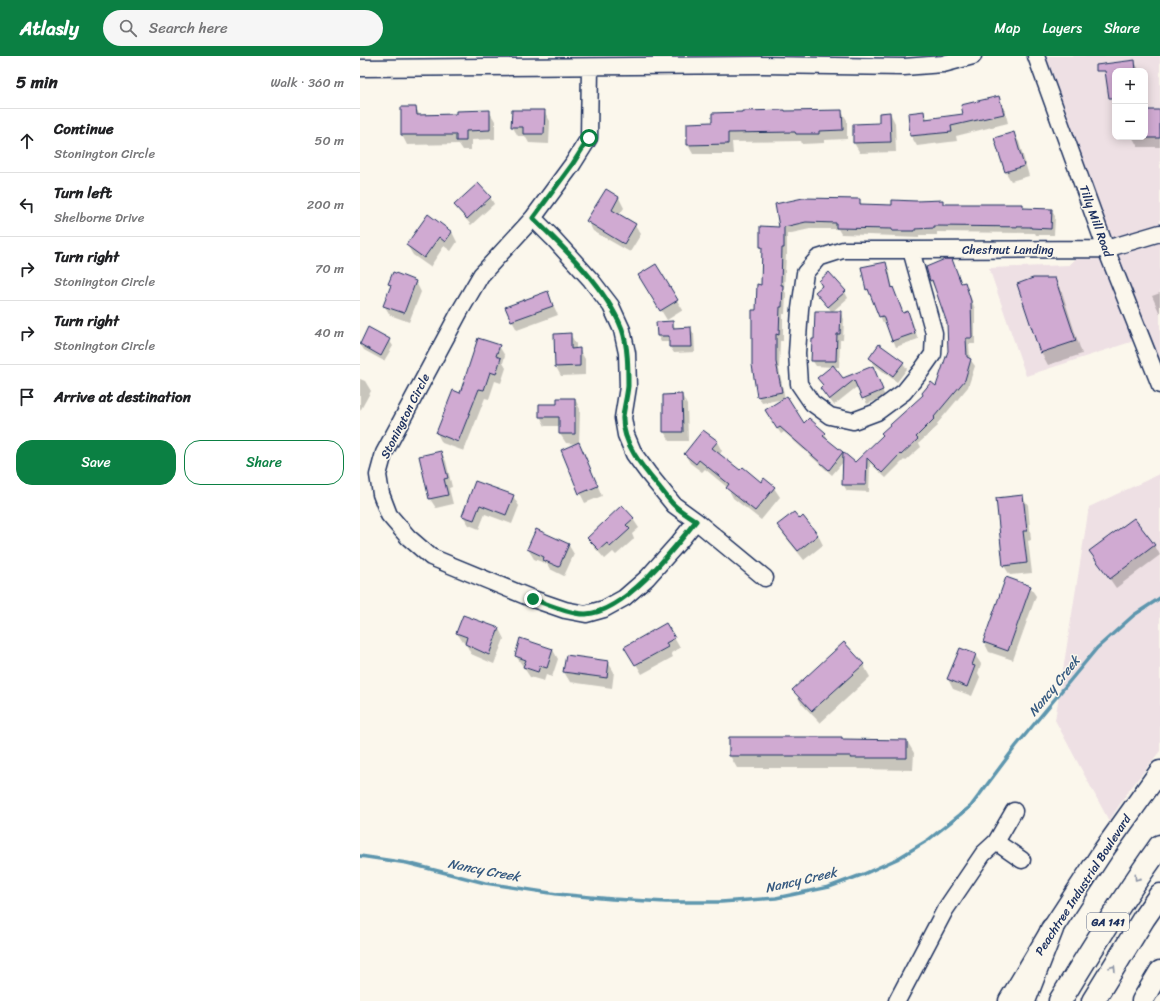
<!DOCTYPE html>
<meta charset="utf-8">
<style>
:root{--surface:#fff;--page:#f6f6f6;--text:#202124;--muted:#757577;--line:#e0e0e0;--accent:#0b8043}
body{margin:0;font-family:Sriracha,sans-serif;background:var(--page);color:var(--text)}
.controls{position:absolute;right:12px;top:12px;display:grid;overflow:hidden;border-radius:8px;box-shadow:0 2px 10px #0003}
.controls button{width:36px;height:36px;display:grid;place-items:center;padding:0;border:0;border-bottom:1px solid var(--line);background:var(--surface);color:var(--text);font:20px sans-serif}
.stop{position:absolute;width:12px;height:12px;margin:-9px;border:3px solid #0b8043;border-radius:50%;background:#fff}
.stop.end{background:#0b8043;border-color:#fff;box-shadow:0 1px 4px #0008}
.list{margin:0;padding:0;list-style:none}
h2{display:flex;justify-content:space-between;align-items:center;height:52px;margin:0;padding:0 16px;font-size:17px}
h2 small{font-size:13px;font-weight:400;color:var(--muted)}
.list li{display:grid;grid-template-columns:26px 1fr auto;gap:12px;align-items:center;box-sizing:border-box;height:64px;padding:0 16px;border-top:1px solid var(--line)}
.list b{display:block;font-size:15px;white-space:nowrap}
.list p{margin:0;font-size:13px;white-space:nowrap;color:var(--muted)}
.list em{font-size:13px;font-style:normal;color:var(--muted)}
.actions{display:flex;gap:8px;padding:12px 16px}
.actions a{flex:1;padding:9px 0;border:1px solid var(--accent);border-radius:16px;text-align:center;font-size:14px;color:var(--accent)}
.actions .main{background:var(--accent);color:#fff}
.icon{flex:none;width:22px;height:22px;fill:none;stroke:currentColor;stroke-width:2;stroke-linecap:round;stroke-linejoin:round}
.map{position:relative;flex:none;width:800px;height:945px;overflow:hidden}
header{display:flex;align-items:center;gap:24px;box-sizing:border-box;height:56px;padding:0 20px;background:var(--accent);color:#fff}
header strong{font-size:19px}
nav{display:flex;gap:22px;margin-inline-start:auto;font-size:14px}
.search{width:280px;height:36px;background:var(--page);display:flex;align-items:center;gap:10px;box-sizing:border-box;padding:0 14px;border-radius:22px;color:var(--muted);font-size:15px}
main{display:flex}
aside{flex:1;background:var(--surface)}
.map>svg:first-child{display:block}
.built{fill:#eee0e4;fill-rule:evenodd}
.shadow{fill:#0003}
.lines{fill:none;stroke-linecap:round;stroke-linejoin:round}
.stream{stroke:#5d96ae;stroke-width:3.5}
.building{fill:#d0aad2;stroke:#1b2f5e}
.minor-casing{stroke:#1b2f5e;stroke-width:19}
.major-casing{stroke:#1b2f5e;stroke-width:23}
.highway-casing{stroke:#1b2f5e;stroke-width:25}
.minor{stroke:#fbf7ec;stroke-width:16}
.major{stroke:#fbf7ec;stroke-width:20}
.highway{stroke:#fbf7ec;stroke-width:22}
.oneway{stroke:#8b93a5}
.route{stroke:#0b8043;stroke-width:5}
.labels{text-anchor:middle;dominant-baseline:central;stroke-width:3;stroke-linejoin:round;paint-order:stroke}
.shield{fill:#fbf7ec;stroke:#5e6b89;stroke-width:1}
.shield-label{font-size:11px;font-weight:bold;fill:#1b2f5e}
.street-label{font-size:12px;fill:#1b2f5e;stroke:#fbf7ec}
.water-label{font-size:13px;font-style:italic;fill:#365a80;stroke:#fbf7ec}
</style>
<header>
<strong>Atlasly</strong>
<div class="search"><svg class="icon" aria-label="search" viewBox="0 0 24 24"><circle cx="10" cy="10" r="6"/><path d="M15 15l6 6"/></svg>Search here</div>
<nav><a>Map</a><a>Layers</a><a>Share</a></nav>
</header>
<main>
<aside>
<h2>5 min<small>Walk · 360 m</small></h2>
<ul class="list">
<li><svg class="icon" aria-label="ahead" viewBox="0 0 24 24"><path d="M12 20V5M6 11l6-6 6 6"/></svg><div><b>Continue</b><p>Stonington Circle</p></div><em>50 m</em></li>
<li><svg class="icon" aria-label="left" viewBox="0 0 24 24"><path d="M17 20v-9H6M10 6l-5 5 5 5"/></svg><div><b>Turn left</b><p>Shelborne Drive</p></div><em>200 m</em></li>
<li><svg class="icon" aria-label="right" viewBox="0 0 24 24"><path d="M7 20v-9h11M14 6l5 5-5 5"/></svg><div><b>Turn right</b><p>Stonington Circle</p></div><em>70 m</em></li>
<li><svg class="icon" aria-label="right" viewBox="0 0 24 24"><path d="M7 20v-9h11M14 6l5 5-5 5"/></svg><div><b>Turn right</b><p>Stonington Circle</p></div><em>40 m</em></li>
<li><svg class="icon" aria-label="arrive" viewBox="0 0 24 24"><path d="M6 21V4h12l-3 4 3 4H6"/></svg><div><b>Arrive at destination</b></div></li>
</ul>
<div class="actions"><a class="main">Save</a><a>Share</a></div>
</aside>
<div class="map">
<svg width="800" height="945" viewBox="0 0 800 945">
<rect width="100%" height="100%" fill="#fbf7ec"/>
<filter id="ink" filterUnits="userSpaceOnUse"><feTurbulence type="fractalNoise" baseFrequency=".025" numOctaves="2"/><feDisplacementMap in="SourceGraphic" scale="8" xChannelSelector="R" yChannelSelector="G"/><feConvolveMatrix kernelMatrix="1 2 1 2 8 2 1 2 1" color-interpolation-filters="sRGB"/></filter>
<g filter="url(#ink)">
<path class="built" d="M673,0H800V325L783,282L666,320L629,212L709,209L723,196L749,191ZM755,15H785V81H755Z
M800,418V695L770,733L749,765L695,664L729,451Z"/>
<path class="shadow" d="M774,5L780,15H755L754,46L749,36L746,11Z
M639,41L644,51L648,67L596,80L597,85L557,90L551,80L549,58L563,56L568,63L604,59Z
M42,52H56L60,60L97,59L129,55L135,65V83L111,84V94H103L99,88L47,89L42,79Z
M184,55L190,65L189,88L169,87L165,80H158L152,70Z
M481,55L487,64V83L464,84V87L442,88L441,85L372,86L373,98H333L328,89L353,67Z
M785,55H800V91H778L773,82L785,81Z
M530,57L535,67L536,96L500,97L494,87V69L520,68Z
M653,77L659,86L669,120L651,125L645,115Z
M246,134L259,142L264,152L259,159L275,169L281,178L270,196L233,175L228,165Z
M130,141L134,148L111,169L99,155L95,149Z
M499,144L502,149L533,150L582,146L584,149H663L665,153L691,154L695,160L694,179H676L675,177L577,176V179H559V182L536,181V180L481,178L478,173H450L427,178V199H426L424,234L426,237L425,258H423V285H420L419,313L425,343L444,368L465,378L468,384V385L482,397L484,400L495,408L577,332L589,295L588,267L575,231H574L571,225L595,211L601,228L604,227L608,234L615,253V288H609L610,303L615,310L608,331L577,368L578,370L559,387L561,391L545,405L544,404L526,422L510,407L509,436L487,435L483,428L484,405L472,419L424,376L421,378L410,361L424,343L402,347L398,340L397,255L402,230L403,195L401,191V171L421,172Z
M92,176L97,186L91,195L84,190L70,211L53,199L47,189Z
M526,207L529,214L533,233L544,258L547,256L551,262L558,283L536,291L526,266L523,267L512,239L511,240L507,233Z
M295,209L323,254L307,264L285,228Z
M33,218L56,226L61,236L49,266L30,259L24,249L31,231L29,228Z
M695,223L702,236L722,298L688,309L681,296Z
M463,231L485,236L488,242L472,256L456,236Z
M187,236L198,259L157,274L152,265L147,251Z
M800,237V258L792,240Z
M480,256L484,263L483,284H480L479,311H473L483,323L516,317L525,341L507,348L498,330L474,349L465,338L463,330L458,322L472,311L456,310L452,304L455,284Z
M312,266L316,273L330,272L334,278L335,296L314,297L310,291V286H301L298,280Z
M210,278L216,288V293H219L225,303V319L201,320L196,311Z
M29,284L33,290L24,305L4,294L0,288Z
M139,290L145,300L143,307L146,312L141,327L135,325L129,343L125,342L104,395L82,387L77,377L101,338Z
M510,302L543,307L547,313L537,326L513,308Z
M0,323L5,325L11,335L0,355Z
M322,339L327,349L328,385H310L304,376Z
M215,343L220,353L219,388L224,397L242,440L225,447L220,437L218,388L206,387L200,378V370H185L180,360L198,349Z
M357,386L362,395L359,399L381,416L401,427L414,432L420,441L401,464L373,442L368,432L345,413L342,416L330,407L325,398Z
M81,396L86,405L92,431L89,432L93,448L76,452L70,443Z
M116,426L153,440L159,450L152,468L125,458L119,473L109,469L103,460Z
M662,440L668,449L671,484L668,485L672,517L650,519L644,510Z
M273,463L279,472L272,478L274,483L256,499L253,496L245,503L234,491L228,482Z
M774,463L795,490L800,499L756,532L731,496Z
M440,464L458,479L463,489L444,504L424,479L419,470Z
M208,488L214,498L204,520L190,513L187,508L174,503L168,493Z
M670,531L676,540L653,604L629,596L624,586Z
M306,568L320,592L311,597L313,601L282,618L266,591Z
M139,573L144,583L134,608L111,598L106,588L103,586L97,577Z
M193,594L198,603L192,621L186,619L184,625L170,621L156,600Z
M615,599L621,608L618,617L620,621L612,640L593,633L588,623Z
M248,606L254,616L252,632L210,626L204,616Z
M503,608L510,621L460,667L441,647L434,634Z
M482,684L547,685L554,697L553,714L498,713L497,712H377L370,700Z"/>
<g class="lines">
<path class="stream" d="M0,800L47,807L125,827L197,838L252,843L306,846H361L416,842L469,831L504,818L537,803L568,784L611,750L656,690L737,592L774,559L800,542"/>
</g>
<path class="building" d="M775,4L776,15H755V42H749L745,15H736V9Z
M639,40L644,58L591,70L592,76L550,80L548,57L564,55L565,63L603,58L601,49Z
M41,51H56L57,59L96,58V55L130,54V74L106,75V85H96V79H41Z
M152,54H185L184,78H163V71H151Z
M425,54V55L482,54L483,74L459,75V78H436L435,76L368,77V88L327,89V67L352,66V57L382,56V55Z
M785,54H800V82H785Z
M530,56L531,86L493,87V68L519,67V57Z
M654,76L664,110L645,116L634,82Z
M118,127L131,141L107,163L94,149Z
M246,133L259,141L252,154L276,168L264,188L226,165Z
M443,142L500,143V148L532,149V144L556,145L583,144V148H663V152L692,153L691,173L671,172V171L574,170V172L555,173V175H532V173L476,172V167L446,166L424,171V192H422L421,229H423L422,251H420L419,279L416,278V306L422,336L397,341L392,309V254H396L397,228L401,229L402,191H400V170L419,171L415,148Z
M68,158L92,176L85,186L79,181L64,202L46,189Z
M585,203H592L601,227L605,226L611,245L612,282H606L607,301L611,303L605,324L574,361L575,362L556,381L558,383L541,399L540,398L522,417L507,402L506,429H482L483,396L495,406L523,379L521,377L563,339L562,337L571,326L576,330L588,295L587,267L572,224L570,225L566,211Z
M526,206L532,232L533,231L543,257L548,255L555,277L532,285L523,260L519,261L508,233L506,234L501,211Z
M296,208L318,244L300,255L278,219Z
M33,216L56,225L44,257L23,250L31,229L28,228Z
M469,216L486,235L468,251L455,236L462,230L459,225Z
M673,222H695L716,285L680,297L657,228Z
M188,235L193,250L151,265L145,251Z
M455,255H481L480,278H477L476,305H451L452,283H454Z
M313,265V272L331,271L332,291H309V280H297L296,266Z
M8,271L30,283L21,300L0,288Z
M211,277V293L220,292V310L195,311L194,278Z
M118,282L140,289L136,300L141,302L136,318L130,316L124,334L119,333L98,386L76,377L93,334L100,337Z
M519,288L544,306L533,320L509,302Z
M473,309L483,322L513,310L523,334L502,343L494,324L469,344L460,332L463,329L457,322Z
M322,338L323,376H303V339Z
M427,340L444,367L449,362L466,377L463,380L483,396L469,414L420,371L417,373L405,354Z
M197,342H215V378H199V361H179V348H197Z
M343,374L358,385L352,392L380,414L383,411L401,426L404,422L415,431L395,455L366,432L369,428L339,404L336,408L324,398Z
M219,386L238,430L219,438L201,394Z
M81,395L88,422L84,423L88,439L69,443L59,400Z
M115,425L154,439L146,459L120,449L114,464L102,460Z
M663,439L667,475H663L667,507L643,510L636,442Z
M262,449L274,462L266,469L270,473L250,491L247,487L239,494L227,482Z
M434,456L440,463L443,460L458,479L438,495L417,469Z
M774,462L795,489L750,523L729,495Z
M176,473L209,488L199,511L183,504L184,501L167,493Z
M646,521L671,530L648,595L623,586Z
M103,559L139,572L129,599L105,588L107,581L96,577Z
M306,567L315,582L306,587L308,591L275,609L264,591Z
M160,582L193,593L187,612L180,610L178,616L163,611L166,604L155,600Z
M484,586L504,608L452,655L432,634Z
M600,592L616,598L612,609L615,610L607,631L587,623Z
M206,599L249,605L247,622L203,616Z
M369,681H482V683L547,684V702H490L491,700H369Z"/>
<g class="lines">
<g class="minor-casing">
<path id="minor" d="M676,0L746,193L800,329
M230,11L229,82L212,109L173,162L121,219L100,255L24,397L18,419L21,438L29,459L48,481L71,501L173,543L205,554L226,558L244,553L264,542L287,522L320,485L336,465
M0,12L402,9L544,11L583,8L613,0
M173,162L193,182L231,224L251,250L262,274L267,297L268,331L263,362L266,379L274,398L288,417L314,449L336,465L405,522
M483,194H551L574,277L573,298L561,315L544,336L517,356L493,365L470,360L452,347L439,328L437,297L440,253L445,217L458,202Z
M551,194L746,193L800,177
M636,786L662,804
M537,945L585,854L623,798L636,786L654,755"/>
</g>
<g class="major-casing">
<path id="major" d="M649,945L692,873L743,795L800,715
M782,945L800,915"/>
</g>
<g class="highway-casing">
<path id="highway" d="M664,945L692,873
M700,945C732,892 764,840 800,790
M733,945L784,862L800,839"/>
</g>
<use href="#minor" class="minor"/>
<use href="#major" class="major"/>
<use href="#highway" class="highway"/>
</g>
<defs><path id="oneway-chevron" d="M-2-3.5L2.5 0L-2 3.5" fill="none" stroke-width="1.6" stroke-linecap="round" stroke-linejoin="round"/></defs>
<g class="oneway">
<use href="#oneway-chevron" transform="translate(777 822) rotate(125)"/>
<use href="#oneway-chevron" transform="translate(753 912) rotate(-58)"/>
</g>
</g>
<g class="lines" filter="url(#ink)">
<path class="route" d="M173,543C187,548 212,559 226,558C265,556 313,494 336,465C329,460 320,455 314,449C309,444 305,438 300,432C284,413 262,388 263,361C264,351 267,341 268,330C268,312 268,290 262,273C246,232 204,192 173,162L212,109L229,82"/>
</g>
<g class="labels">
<rect class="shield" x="727" y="857" width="42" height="18" rx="3"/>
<g class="shield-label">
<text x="748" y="866">GA 141</text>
</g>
<g class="street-label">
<text transform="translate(736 165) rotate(70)">Tilly Mill Road</text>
<text x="648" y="194">Chestnut Landing</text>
<text transform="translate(45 360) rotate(-63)">Stonington Circle</text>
<text transform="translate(723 829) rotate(-57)">Peachtree Industrial Boulevard</text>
</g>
<g class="water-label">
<text transform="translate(694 630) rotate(-51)">Nancy Creek</text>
<text transform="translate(124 814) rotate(11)">Nancy Creek</text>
<text transform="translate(441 824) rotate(-13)">Nancy Creek</text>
</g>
</g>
</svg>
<div class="controls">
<button>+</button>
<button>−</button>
</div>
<div class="stop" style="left:229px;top:82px"></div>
<div class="stop end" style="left:173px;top:543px"></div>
</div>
</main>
